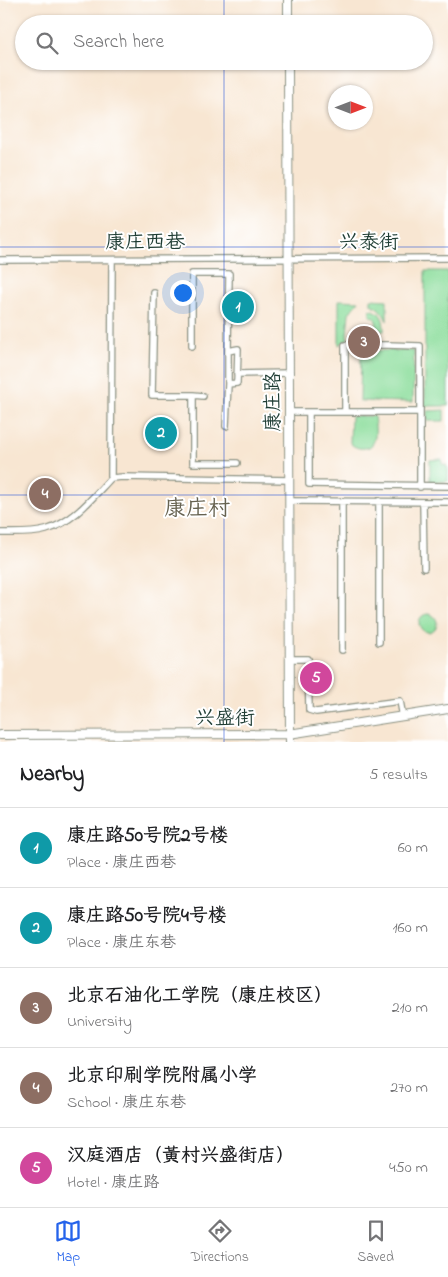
<!DOCTYPE html>
<meta charset="utf-8">
<style>
:root{--surface:#fff;--page:#f6f6f6;--text:#202124;--muted:#757577;--line:#e0e0e0;--accent:#2563eb}
body{margin:0;font-family:"Indie Flower","LXGW WenKai TC",sans-serif;background:var(--page);color:var(--text)}
.compass{position:absolute;left:328px;top:85px;width:45px;height:45px;border-radius:50%;background:var(--surface);box-shadow:0 1px 4px #0004;rotate:90deg}
.you{position:absolute;left:182px;top:292px;width:18px;height:18px;margin:-12px;border:4px solid #fff;border-radius:50%;background:#1a73e8;box-shadow:0 0 0 8px #1a73e833}
.badge{display:grid;place-items:center;width:32px;height:32px;border-radius:50%;background:var(--accent);color:#fff;font-size:16px;font-weight:700}
.pin{position:absolute;translate:-50% -50%;border:2px solid #fff;box-shadow:0 1px 5px #0006}
.list{margin:0;padding:0;list-style:none}
h2{display:flex;justify-content:space-between;align-items:center;height:65px;margin:0;padding:0 20px;font-size:21px}
h2 small{font-size:16px;font-weight:400;color:var(--muted)}
.list li{display:grid;grid-template-columns:32px 1fr auto;gap:15px;align-items:center;box-sizing:border-box;height:80px;padding:0 20px;border-top:1px solid var(--line)}
.list b{display:block;font-size:19px;white-space:nowrap}
.list p{margin:0;font-size:16px;white-space:nowrap;color:var(--muted)}
.list em{font-size:16px;font-style:normal;color:var(--muted)}
.icon{flex:none;width:28px;height:28px;fill:none;stroke:currentColor;stroke-width:2;stroke-linecap:round;stroke-linejoin:round}
.map{position:relative;flex:none;width:448px;height:742px;overflow:hidden}
.search{position:absolute;background:var(--surface);box-shadow:0 1px 4px #0004;left:15px;right:15px;top:15px;height:55px;display:flex;align-items:center;gap:12px;box-sizing:border-box;padding:0 18px;border-radius:28px;color:var(--muted);font-size:19px}
.sheet{height:465px;background:var(--surface)}
nav{display:flex;justify-content:space-around;align-items:center;box-sizing:border-box;height:70px;border-top:1px solid var(--line);background:var(--surface);font-size:14px;color:var(--muted)}
nav a{display:grid;justify-items:center;gap:2px}
nav .on{color:var(--accent)}
.map>svg:first-child{display:block}
.green{fill:#8ede9e;stroke:#568e69}
.lines{fill:none;stroke-linecap:round;stroke-linejoin:round}
.minor-casing{stroke:#8c9283;stroke-width:8}
.tertiary-casing{stroke:#8c9283;stroke-width:10}
.minor{stroke:#fff;stroke-width:5.5}
.tertiary{stroke:#fff;stroke-width:8}
.grid{fill:none;stroke:#1d4ed8;stroke-width:1;stroke-opacity:0.55}
.labels{text-anchor:middle;dominant-baseline:central;stroke-width:4;stroke-linejoin:round;paint-order:stroke}
.street-label{font-size:20px;fill:#1f3d34;stroke:#fff}
.quarter-label{font-size:22px;fill:#666250;stroke:#fff}
</style>
<div class="map">
<svg width="448" height="742" viewBox="0 0 448 742">
<rect width="100%" height="100%" fill="#fff"/>
<filter id="ink" filterUnits="userSpaceOnUse"><feTurbulence type="fractalNoise" baseFrequency=".02" numOctaves="2"/><feDisplacementMap in="SourceGraphic" scale="10" xChannelSelector="R" yChannelSelector="G"/><feConvolveMatrix kernelMatrix="1 2 1 2 8 2 1 2 1" color-interpolation-filters="sRGB"/></filter>
<filter id="wash" filterUnits="userSpaceOnUse"><feTurbulence type="fractalNoise" baseFrequency=".0096" numOctaves="4" result="noise"/><feDisplacementMap in="SourceGraphic" scale="20" xChannelSelector="R" yChannelSelector="G"/><feGaussianBlur stdDeviation="1.12" result="paint"/><feColorMatrix in="noise" values="0 0 0 0 0 0 0 0 0 0 0 0 0 0 0 0 0 1.4 0 .05"/><feComposite in="paint" operator="in"/></filter>
<g filter="url(#wash)">
<rect width="100%" height="100%" fill="#f8e6d2"/>
<path class="green" d="M425,271H448V406H425Z
M371,299L387,300V321C383,312 379,308 371,304Z
M339,300L359,301L349,313L347,335L348,339L339,345Z
M370,309C382,312 384,319 384,331H377C376,324 378,318 370,316Z
M357 333a9 9 0 1 1 18 0a9 9 0 1 1-18 0Z
M361,350L414,351L413,402L360,401Z
M444,410V421H427V411Z
M351,416H374C375,426 379,447 365,448C359,449 354,447 350,443Z
M442,459V464L446,465L448,469V481L430,482V460Z
M419 623a9 9 0 1 1 18 0a9 9 0 1 1-18 0Z"/>
</g>
<g filter="url(#ink)">
<g class="lines">
<g class="minor-casing">
<path id="minor" d="M0,260L448,258
M154,293L152,395H193L203,396
M192,346V274H229L228,351L238,349L237,383L228,384V351
M237,374L290,373
M193,395V463H237
M290,412H420
M309,412V484L448,486
M345,412V345H387L420,346V487
M226,426L228,384
M111,478L112,260
M290,501L448,502
M342,501V650
M379,501V642
M423,502L424,568
M0,533C15,533 32,534 46,530C74,522 92,498 111,478L123,477L290,480
M290,659H308L309,710L316,712L400,701L403,717"/>
</g>
<g class="tertiary-casing">
<path id="tertiary" d="M288,0V24
M288,61L290,742
M0,735L289,734L448,709"/>
</g>
<use href="#minor" class="minor"/>
<use href="#tertiary" class="tertiary"/>
</g>
</g>
<path class="grid" d="M224,0V24M224,61V742M0,247H448M0,495H448"/>
<g class="labels">
<g class="street-label">
<text x="145" y="243">康庄西巷</text>
<text x="369" y="243">兴泰街</text>
<text transform="translate(274 402) rotate(-90)">康庄路</text>
<text x="225" y="719">兴盛街</text>
</g>
<g class="quarter-label">
<text x="197" y="510">康庄村</text>
</g>
</g>
</svg>
<svg class="compass" viewBox="-18 -18 36 36"><path d="M0-13l5 13h-10z" fill="#e53935"/><path d="M0 13l5-13h-10z" fill="#757577"/></svg>
<div class="you"></div>
<div class="pin badge" style="left:238px;top:307px;background:#0f9aa8">1</div>
<div class="pin badge" style="left:161px;top:433px;background:#0f9aa8">2</div>
<div class="pin badge" style="left:364px;top:342px;background:#8d6e63">3</div>
<div class="pin badge" style="left:45px;top:494px;background:#8d6e63">4</div>
<div class="pin badge" style="left:316px;top:678px;background:#d1479c">5</div>
<div class="search"><svg class="icon" aria-label="search" viewBox="0 0 24 24"><circle cx="10" cy="10" r="6"/><path d="M15 15l6 6"/></svg>Search here</div>
</div>
<section class="sheet">
<h2>Nearby<small>5 results</small></h2>
<ul class="list">
<li><span class="badge" style="background:#0f9aa8">1</span><div><b>康庄路50号院2号楼</b><p>Place · 康庄西巷</p></div><em>60 m</em></li>
<li><span class="badge" style="background:#0f9aa8">2</span><div><b>康庄路50号院4号楼</b><p>Place · 康庄东巷</p></div><em>160 m</em></li>
<li><span class="badge" style="background:#8d6e63">3</span><div><b>北京石油化工学院（康庄校区）</b><p>University</p></div><em>210 m</em></li>
<li><span class="badge" style="background:#8d6e63">4</span><div><b>北京印刷学院附属小学</b><p>School · 康庄东巷</p></div><em>270 m</em></li>
<li><span class="badge" style="background:#d1479c">5</span><div><b>汉庭酒店（黄村兴盛街店）</b><p>Hotel · 康庄路</p></div><em>450 m</em></li>
</ul>
</section>
<nav>
<a class="on"><svg class="icon" aria-label="map" viewBox="0 0 24 24"><path d="M3 6l6-2 6 2 6-2v14l-6 2-6-2-6 2zM9 4v14M15 6v14"/></svg>Map</a>
<a><svg class="icon" aria-label="directions" viewBox="0 0 24 24"><path d="M12 3l9 9-9 9-9-9zM9 14v-3h6M13 9l2 2-2 2"/></svg>Directions</a>
<a><svg class="icon" aria-label="saved" viewBox="0 0 24 24"><path d="M7 4h10v16l-5-4-5 4z"/></svg>Saved</a>
</nav>
